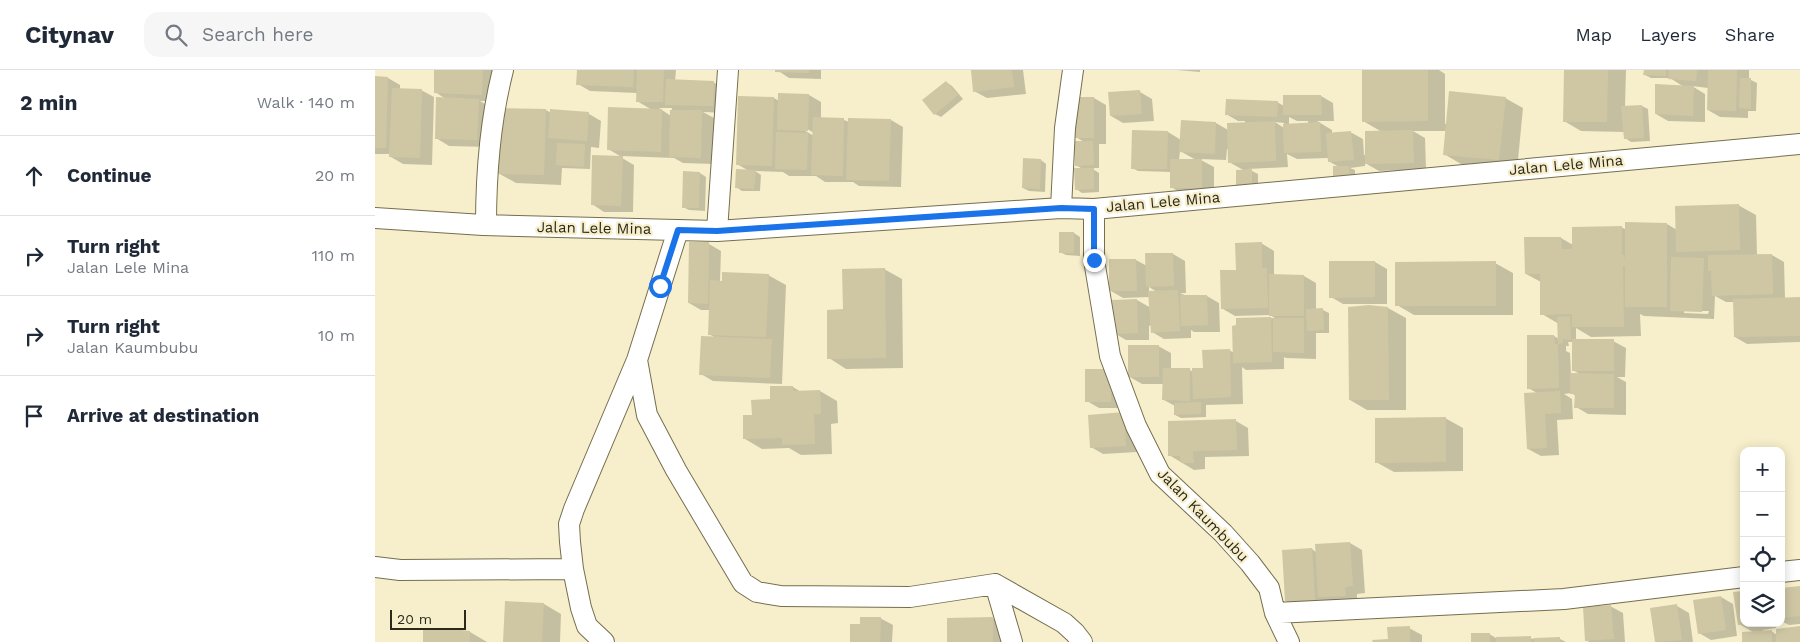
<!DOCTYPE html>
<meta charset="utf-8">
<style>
:root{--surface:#fff;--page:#f6f6f7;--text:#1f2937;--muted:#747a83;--line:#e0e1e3}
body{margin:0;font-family:"Work Sans",sans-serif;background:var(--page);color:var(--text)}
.controls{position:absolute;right:15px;bottom:15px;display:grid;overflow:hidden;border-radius:10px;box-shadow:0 2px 12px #0003}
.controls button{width:45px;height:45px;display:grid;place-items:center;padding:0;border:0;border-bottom:1px solid var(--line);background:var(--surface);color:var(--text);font:25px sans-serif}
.scale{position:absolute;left:15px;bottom:12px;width:76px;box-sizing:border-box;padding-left:5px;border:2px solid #2c291c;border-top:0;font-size:14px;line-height:18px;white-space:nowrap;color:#2c291c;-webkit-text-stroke:4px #f7efcb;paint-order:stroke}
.stop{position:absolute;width:15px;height:15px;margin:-11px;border:4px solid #1a73e8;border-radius:50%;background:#fff}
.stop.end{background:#1a73e8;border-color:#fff;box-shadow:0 1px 5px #0008}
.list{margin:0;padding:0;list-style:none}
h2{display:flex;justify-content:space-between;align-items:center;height:65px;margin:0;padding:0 20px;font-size:21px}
h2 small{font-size:16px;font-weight:400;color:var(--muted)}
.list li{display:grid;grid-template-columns:32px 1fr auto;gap:15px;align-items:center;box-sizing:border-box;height:80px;padding:0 20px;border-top:1px solid var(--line)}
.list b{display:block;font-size:19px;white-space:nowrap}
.list p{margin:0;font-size:16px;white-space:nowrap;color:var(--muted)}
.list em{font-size:16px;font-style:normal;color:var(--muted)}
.icon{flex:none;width:28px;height:28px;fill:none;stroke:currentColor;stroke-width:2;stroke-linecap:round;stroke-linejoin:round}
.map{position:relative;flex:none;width:1425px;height:572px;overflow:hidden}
header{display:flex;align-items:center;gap:30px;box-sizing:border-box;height:70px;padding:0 25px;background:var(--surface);border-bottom:1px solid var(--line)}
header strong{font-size:24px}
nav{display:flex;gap:28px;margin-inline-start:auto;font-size:18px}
.search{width:350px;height:45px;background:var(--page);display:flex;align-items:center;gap:12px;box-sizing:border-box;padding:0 18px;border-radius:15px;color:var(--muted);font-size:19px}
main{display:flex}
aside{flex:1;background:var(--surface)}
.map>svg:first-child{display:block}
.shadow{fill:#0003;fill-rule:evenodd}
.building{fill:#cfc7a4}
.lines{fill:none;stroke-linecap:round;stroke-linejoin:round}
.street-casing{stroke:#756e4e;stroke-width:22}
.street{stroke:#fff;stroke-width:20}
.route{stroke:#1a73e8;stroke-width:6}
.labels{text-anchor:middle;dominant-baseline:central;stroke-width:4.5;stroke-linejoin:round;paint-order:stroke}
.street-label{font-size:15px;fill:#2c291c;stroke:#f7efcb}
</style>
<header>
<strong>Citynav</strong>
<div class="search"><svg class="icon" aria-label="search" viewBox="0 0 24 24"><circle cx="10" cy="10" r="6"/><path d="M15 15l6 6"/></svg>Search here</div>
<nav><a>Map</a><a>Layers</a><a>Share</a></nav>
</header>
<main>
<aside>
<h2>2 min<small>Walk · 140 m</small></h2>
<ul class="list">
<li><svg class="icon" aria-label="ahead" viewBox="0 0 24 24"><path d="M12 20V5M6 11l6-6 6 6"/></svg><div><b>Continue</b></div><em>20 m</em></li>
<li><svg class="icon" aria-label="right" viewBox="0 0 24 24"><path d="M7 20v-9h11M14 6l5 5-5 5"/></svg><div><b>Turn right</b><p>Jalan Lele Mina</p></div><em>110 m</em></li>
<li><svg class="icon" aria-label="right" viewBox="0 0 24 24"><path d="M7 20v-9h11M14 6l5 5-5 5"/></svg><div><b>Turn right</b><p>Jalan Kaumbubu</p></div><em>10 m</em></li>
<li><svg class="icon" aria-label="arrive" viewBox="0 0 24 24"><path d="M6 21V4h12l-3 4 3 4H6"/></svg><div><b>Arrive at destination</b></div></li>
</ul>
</aside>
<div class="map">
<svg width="1425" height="572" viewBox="0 0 1425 572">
<rect width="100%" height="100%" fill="#f7efcb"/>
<path class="shadow" d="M61,0H120L119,31H105L115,37L114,77L74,76L61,68L71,29L60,22Z
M203,0H301L300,11L338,12L350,19V43L328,42L339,48L338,94L308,93L299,88L245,86L233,79L277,40L262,31V23L215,21L203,14ZM284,38H297L296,46Z
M402,0H446V9L414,8Z
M597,0H648L651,24L612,28L599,21Z
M802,0H825V2Z
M988,0H1064L1070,4V54L1130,28L1148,38L1142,100L1086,94L1069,84L1071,61H1038L1050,68L1051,99L1004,101L990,93V96L975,98L980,100V114L964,97L955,92L954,88L922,89L912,84L913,97L873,99L883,104V117L868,118L862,114L870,101L854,92V79H852L851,90L824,89L839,97V124H808L796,117V102L763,101L757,98L793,62L806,70L841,53L853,60L870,53V51H863L851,44L902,32L909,36L946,26L958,33L959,51H942L957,60V64L975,62L988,69L989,85H991L1007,62L988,51ZM914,47L922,51H933V54H914ZM900,52L909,53V58ZM805,81L821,90H804Z
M1190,0H1251L1250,37L1267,36L1273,39L1275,71L1256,72L1250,68L1249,62L1206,61L1189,51Z
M1270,0H1374V9L1382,13L1381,41H1373V48L1345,47L1333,40V18L1317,16L1330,24V52L1293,51L1281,44L1309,17L1295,8H1276L1270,5Z
M0,8H13L25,15V20H46L59,27L57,95L28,94L16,87V84H0Z
M571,12L577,16L588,29L566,47L560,44Z
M765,22L777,29L779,51L748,53L736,46Z
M404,24L434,25L446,32V49L469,50L474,52L516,50L528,57L526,117L484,116L478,112H450L441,106H414L408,102L380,101L386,105L385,121H367L361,117L374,101L362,94L399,28L404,31ZM429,57L439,63V66L427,59Z
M702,28H719L731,35V74H724V98H716L724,103V122L707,123L701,119L709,100L701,95L709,72L701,67Z
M171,40L176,43V40L214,44L226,51L224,78L216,77L215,99L187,98L186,115L141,113L123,103Z
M247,88L259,95L258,142H229L217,134Z
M666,90L671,94L670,122L654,121L648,118Z
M325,103L331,107L330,141L314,140L308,137Z
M1363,135L1381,145L1382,185H1397L1409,192L1410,228H1425V272L1372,274L1360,267L1359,232H1351L1340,226L1339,249L1269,246L1265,244L1266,266L1216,267L1201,258V270L1238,271L1251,278L1250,307H1242L1251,312V345L1213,344L1201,337V326L1196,323L1189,324L1197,329L1198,349L1182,350L1184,385L1166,386L1153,379L1162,323L1153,318L1179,266L1184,269V254L1167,244L1166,212L1151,204L1150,169L1186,168L1198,175L1246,157L1252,160L1292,154L1302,160ZM1309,241H1334L1333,244L1309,243ZM1193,272H1198V300L1206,305H1196L1195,283L1191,281V276H1194Z
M699,163L705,167V186L691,185L685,182V164Z
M886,173L899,181V204L903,206H929L941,213V240H948L954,243V263H941V289L911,288L909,287V299L871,300L867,297L868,334L831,335V347L806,348L800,345V336L789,330V314H767L755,307L783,276L796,283V300H815L818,302L830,299L854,280L859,283L862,249L900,248L895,245L860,246L848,239L862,201Z
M334,174L346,181L345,212L393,205L411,215L407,314L338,311L326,304L341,268L334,264L335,240H326L314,233Z
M772,184H798L810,191L811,223H805L812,226H832L844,233L845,262H819L816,260V268L789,269L777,262L776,255L774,256V270H751L739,263L762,230L776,238L775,227L748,228L736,221L735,191L761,190L772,196ZM774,217L782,222H774Z
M1000,192L1012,199V234H968L956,227Z
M1120,193L1138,203V245H1039L1022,235Z
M509,199L527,209L528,298L471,299L454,288L469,240Z
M1013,238L1031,248V340H992L975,330Z
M736,300L748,338H724L712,331Z
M418,317L426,322L445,321L462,331L463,353L456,354L457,384L426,385L414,378L387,379L370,369L378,346L396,331V318Z
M714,346L761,351L762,382L728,384L716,377Z
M1070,348L1088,358V401L1019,402L1001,392Z
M861,351L873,358L874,386L830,387V399L819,400L794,385Z
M975,473L987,480L990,523L982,524V532L957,534L951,530L952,536L924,538L911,531L937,479L942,483Z
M1425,518V554L1414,555L1406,551V519Z
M1346,527L1358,534L1362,566L1336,570L1324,563Z
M169,534L186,544L185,572H129Z
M1235,536L1248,543L1250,572H1214L1211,570Z
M1302,536L1314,543L1318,572H1281L1277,539Z
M505,548L518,555L517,572H476L486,556Z
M617,548L635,558V572H574Z
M1369,553H1400L1401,558L1388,560L1389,562L1396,561L1402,565L1425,558V572H1368L1378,562L1364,554Z
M1034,558L1047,565V572H1071H999L1014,571Z
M95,562L112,572H49Z
M1114,564L1121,568L1185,569L1191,572H1098Z"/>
<path class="building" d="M59,0H108L107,25L59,23Z
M202,0H259L258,17L201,15Z
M262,0H289L288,32H261Z
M400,0H434V3L400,2Z
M596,0H637L639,17L598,22Z
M987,0H1053V51L987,52Z
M1189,0H1233L1232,52H1188Z
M1269,0H1291V6L1268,5Z
M1294,0H1322L1321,11L1293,9Z
M1333,0H1362L1361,41L1332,40Z
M0,6L13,7L11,78H0Z
M1365,8H1376V39L1364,38Z
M291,9L339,11L338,36L290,35Z
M571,11L583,25L559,45L547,30Z
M1280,14L1319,16L1318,46L1280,44Z
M17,18L47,19L45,88L14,87Z
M765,20L767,44L735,46L733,22Z
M1074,21L1131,27L1124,90L1068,85Z
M403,23L434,24L433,61L402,60Z
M908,25H946L947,45H908Z
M363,26L399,27L397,96L361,95Z
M61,27L104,29L102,70L60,69Z
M701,27H719V68H700Z
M851,29L903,31L902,47L850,45Z
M1267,35L1269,68L1249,69L1246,36Z
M233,37L287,39L286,82L232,80Z
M124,38L171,39L169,105L122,104Z
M175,39L214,42L212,71L173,68Z
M295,40H327L326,88L294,87Z
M438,47L469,48L468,106L436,105Z
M473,48L516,49L514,111L471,110Z
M806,50L841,52L840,84L804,82Z
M900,51L901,91L853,93L852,53Z
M945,52L946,82L909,83L908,54Z
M757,60L793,61L792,99H756Z
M1038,60L1039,93L990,94V61Z
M976,61L979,90L953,92L951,63Z
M401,62L433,63L432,100L400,99Z
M699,71H718L719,95L700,96Z
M182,73L210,74L209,97L181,95Z
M217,85L248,86L246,136L216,135Z
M648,88L666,89L665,119L647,118Z
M795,89H827V118H795Z
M958,96H974L975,112H958Z
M699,98H719V119L700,120Z
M361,99L381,100L379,119L360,118Z
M877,99V115H861V100Z
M308,101L325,102L324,138H307Z
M1364,134L1365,180L1301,182L1300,136Z
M1250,152L1292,153V237H1250V196H1248L1249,257H1197V244L1165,245V204H1150L1149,167H1186L1187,179H1197V157L1247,156V185H1249L1250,190Z
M684,162H699V183H684Z
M314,172H334L333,234L313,233Z
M887,172V198H892L893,238L846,239L845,200H861L860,173Z
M770,183H798L799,216L771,217Z
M1397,184L1398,224L1337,226L1336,201H1333V185Z
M1296,187L1329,188L1327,242L1295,241Z
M734,189H761L762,221H734Z
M954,191H1000V227L954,228Z
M1121,191V236H1020V192Z
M510,198L511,288L452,289V240L468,239L467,199Z
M347,202L394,204L391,267L333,265L335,210L347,211Z
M894,204L929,205V246H894Z
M803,220L805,261L776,263L773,221Z
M805,225H832L833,255L806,256Z
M1425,227V266L1359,267L1358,229Z
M762,229L763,263L738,264L737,230Z
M994,235L1013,237L1014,330H974L973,237Z
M948,238L949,260L932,261L931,239Z
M1195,246L1196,270L1188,269V273L1183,274L1182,247Z
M896,247L897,292L858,293L857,256L861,255V248Z
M898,248H929V283L898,282Z
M1152,265H1179L1180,274H1183L1184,318L1152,319Z
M326,266L397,269L395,308L324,305Z
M1197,269H1239V301H1197Z
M753,275H784V307H753Z
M855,279L856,327L818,329L817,298H828L827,280Z
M788,298H815V331L787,330Z
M710,299H736V332H710Z
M1195,303L1239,304V338H1199L1200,324H1195Z
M395,316H418V321L445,320L446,344H439L440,374L407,375V368L368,369V345H377L376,330L395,329Z
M1185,321L1186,343L1170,344L1172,378L1152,379L1149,323Z
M826,332V344L799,345V333Z
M749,342L751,376L715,378L713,345Z
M1071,347V392L1000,393V348Z
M861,349L862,380L818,381L819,393H806L805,386H793V351Z
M975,472L978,516L970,517L971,526L943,527L940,474Z
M937,478L940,530L910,531L907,480Z
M1425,516V546L1406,548V518Z
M1369,521V554L1363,555L1358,522Z
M1346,526L1351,560L1323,564L1318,530Z
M130,531L169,533L167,572H128Z
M1302,534L1307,570L1280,572L1275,538Z
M1236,535L1239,569L1210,571L1208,537Z
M485,547H506L505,572H475V554H485Z
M618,547V572H572V548Z
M1035,556V572H998L997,570L1013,569L1012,557Z
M1425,556V572H1401V559Z
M70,558L95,561V572H48V559Z
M1397,560V572H1367V562Z
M1096,563H1115V572H1096Z
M1156,566V572H1121V567Z
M1185,567V572H1159V568Z"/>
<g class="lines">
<g class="street-casing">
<path id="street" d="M686,138L690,58L698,0
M719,139V190L735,286L761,356L785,404L848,463L875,493L894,518L900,543L914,572
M0,148L108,155L342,161L686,138L719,139L1425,74
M111,155C111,103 115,51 128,0
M342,161L353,0
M262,290L272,345L301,400L368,513L382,522L406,526L535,527L620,514L689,553L700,563L707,572
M0,497L25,500L198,499
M1406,502L1425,500
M620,514L637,572
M900,543L1189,529L1369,507
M229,572L212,556L206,538L198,499L195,472L194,454L199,439L262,290L303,160"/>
</g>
<use href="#street" class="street"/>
</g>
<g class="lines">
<path class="route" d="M285,216L303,160L342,161L686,138L719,139V190"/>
</g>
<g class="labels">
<g class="street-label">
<text transform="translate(1191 95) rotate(-5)">Jalan Lele Mina</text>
<text transform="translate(788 132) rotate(-5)">Jalan Lele Mina</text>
<text transform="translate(219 158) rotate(1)">Jalan Lele Mina</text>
<text transform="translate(828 445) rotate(46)">Jalan Kaumbubu</text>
</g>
</g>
</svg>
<div class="controls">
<button>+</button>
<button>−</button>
<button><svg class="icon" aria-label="locate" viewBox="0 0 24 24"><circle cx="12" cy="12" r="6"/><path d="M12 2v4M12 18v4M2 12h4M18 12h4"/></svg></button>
<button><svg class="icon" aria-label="layers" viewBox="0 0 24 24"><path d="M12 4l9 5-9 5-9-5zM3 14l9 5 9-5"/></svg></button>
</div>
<div class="scale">20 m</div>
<div class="stop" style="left:285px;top:216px"></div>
<div class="stop end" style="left:719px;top:190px"></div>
</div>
</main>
